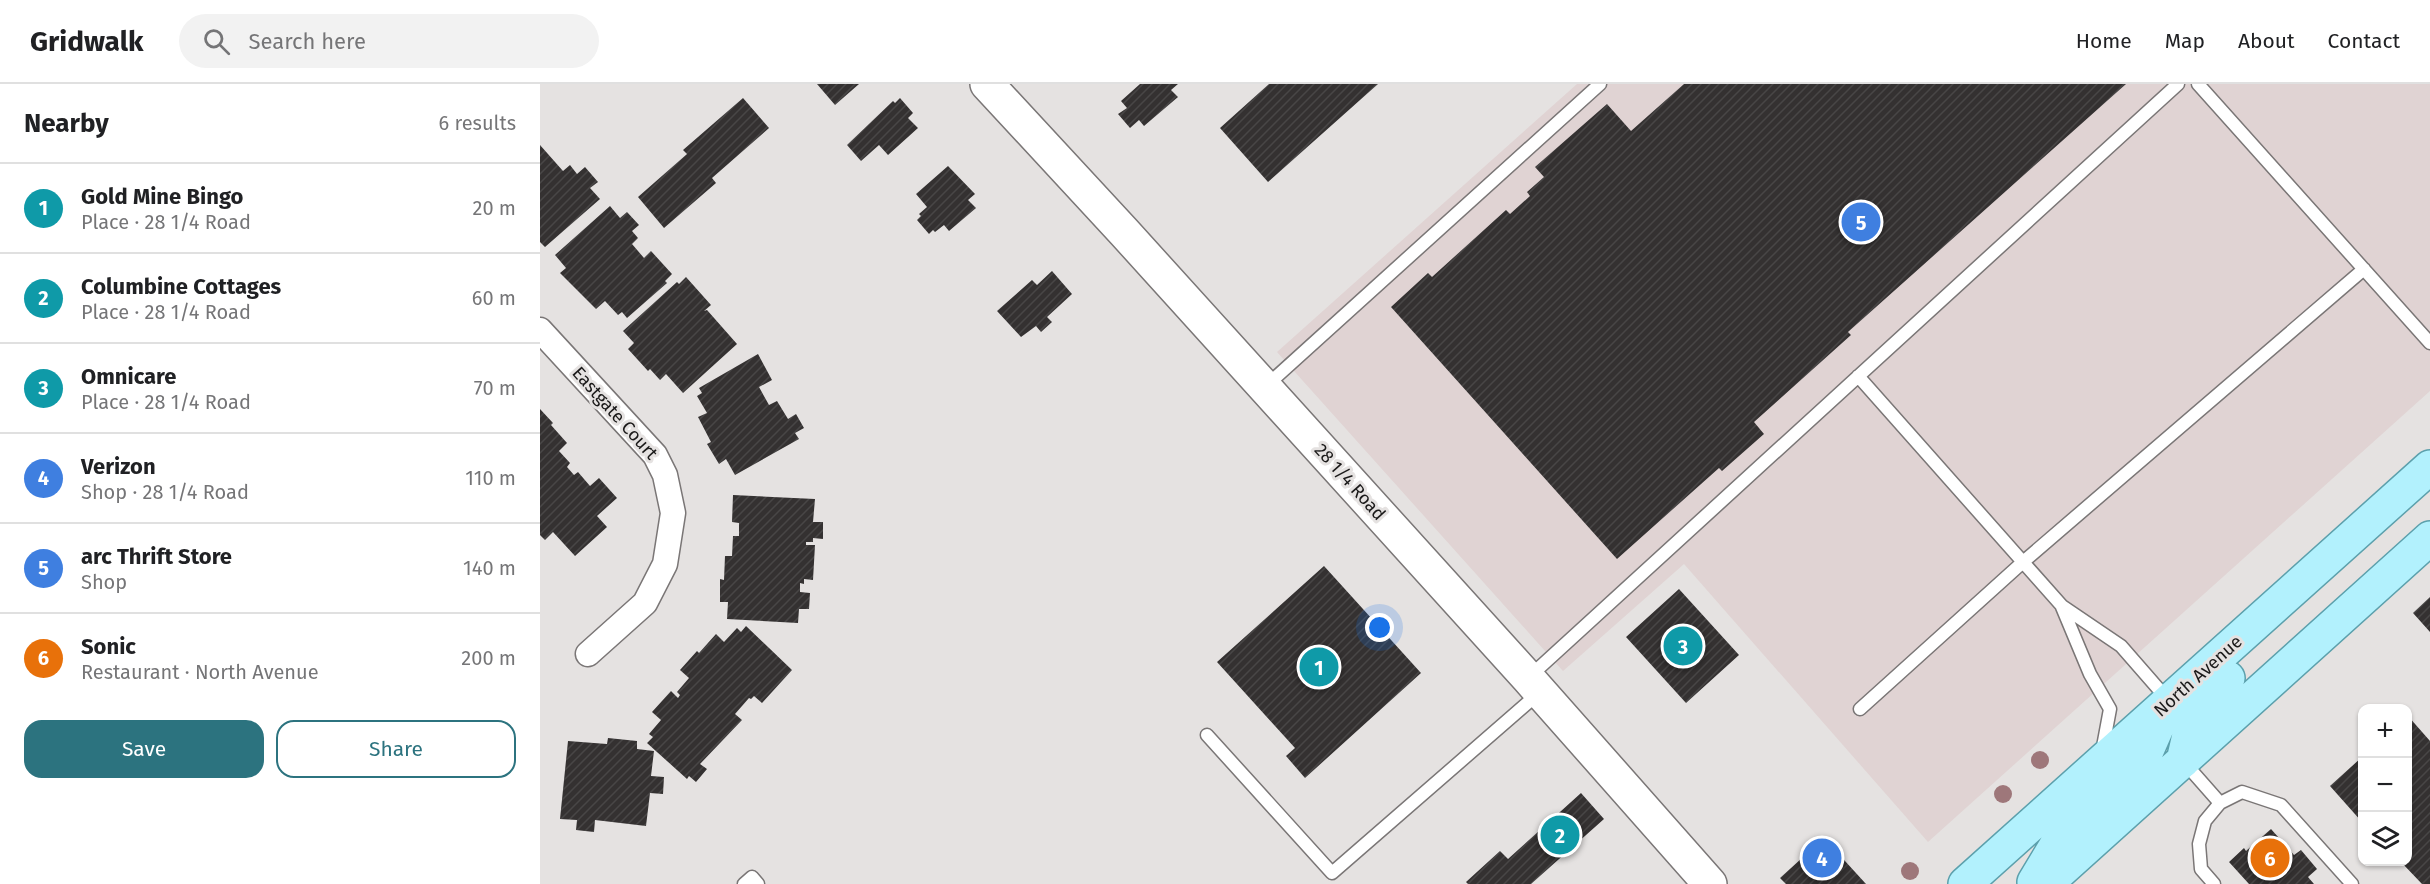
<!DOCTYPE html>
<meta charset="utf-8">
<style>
:root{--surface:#fff;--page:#f2f2f2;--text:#202124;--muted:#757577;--line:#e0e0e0;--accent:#2c737f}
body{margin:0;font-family:"Fira Sans",sans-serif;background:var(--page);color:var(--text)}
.controls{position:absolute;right:18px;bottom:18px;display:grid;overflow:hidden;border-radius:12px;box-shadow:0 2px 4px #0004}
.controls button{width:54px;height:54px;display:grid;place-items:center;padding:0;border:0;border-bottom:2px solid var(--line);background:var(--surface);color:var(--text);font:30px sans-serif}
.you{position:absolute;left:840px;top:544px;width:21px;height:21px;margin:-15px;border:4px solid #fff;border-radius:50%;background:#1a73e8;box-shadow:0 0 0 9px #1a73e833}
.badge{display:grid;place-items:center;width:39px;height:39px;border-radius:50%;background:var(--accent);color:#fff;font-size:20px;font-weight:700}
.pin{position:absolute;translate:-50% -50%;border:3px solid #fff;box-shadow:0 2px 6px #0006}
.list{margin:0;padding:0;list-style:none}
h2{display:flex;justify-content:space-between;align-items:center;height:78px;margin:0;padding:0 24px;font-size:26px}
h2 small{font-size:20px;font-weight:400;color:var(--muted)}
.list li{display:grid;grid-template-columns:39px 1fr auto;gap:18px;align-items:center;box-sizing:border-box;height:90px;padding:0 24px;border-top:2px solid var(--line)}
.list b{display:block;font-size:22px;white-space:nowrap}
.list p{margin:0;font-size:20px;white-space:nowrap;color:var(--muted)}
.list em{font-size:20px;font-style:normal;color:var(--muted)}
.actions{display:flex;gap:12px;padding:18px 24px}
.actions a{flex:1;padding:14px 0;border:2px solid var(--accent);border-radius:18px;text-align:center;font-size:21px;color:var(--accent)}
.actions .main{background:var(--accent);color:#fff}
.icon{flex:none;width:33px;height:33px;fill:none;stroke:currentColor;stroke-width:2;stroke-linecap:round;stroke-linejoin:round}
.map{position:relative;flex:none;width:1890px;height:800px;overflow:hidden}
header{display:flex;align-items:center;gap:36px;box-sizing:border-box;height:84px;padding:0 30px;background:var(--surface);border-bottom:2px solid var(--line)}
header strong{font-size:28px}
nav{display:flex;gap:33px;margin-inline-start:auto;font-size:21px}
.search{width:420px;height:54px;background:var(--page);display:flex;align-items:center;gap:15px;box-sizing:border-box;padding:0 21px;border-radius:33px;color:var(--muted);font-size:22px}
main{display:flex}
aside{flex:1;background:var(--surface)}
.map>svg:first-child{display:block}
.built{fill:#e0d3d3}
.building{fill:url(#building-hatch)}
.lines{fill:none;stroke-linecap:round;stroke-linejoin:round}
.lane-casing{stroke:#7a7676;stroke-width:15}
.street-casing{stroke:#7a7676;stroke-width:27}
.secondary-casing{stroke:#7a7676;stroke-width:36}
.primary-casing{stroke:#5ca0ac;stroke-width:36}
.lane{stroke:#fff;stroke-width:12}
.street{stroke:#fff;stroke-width:24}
.secondary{stroke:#fff;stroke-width:33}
.primary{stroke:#b2f1fd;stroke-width:33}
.tree{fill:#9e777a}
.labels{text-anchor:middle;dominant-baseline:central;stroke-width:6;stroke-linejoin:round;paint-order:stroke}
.street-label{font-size:18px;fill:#1a1919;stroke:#e5e2e1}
</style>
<header>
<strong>Gridwalk</strong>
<div class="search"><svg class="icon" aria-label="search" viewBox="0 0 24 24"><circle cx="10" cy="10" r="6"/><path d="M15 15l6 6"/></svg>Search here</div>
<nav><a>Home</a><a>Map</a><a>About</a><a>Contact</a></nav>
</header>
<main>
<aside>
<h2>Nearby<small>6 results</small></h2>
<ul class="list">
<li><span class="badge" style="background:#0f9aa8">1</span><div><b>Gold Mine Bingo</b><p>Place · 28 1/4 Road</p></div><em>20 m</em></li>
<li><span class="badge" style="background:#0f9aa8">2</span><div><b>Columbine Cottages</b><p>Place · 28 1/4 Road</p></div><em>60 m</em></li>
<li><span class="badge" style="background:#0f9aa8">3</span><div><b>Omnicare</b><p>Place · 28 1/4 Road</p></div><em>70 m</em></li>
<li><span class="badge" style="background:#3f7fe0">4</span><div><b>Verizon</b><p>Shop · 28 1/4 Road</p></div><em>110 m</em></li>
<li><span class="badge" style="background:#3f7fe0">5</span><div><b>arc Thrift Store</b><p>Shop</p></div><em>140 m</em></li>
<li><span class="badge" style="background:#e8710a">6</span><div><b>Sonic</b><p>Restaurant · North Avenue</p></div><em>200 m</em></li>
</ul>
<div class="actions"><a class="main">Save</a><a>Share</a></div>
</aside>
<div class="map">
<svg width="1890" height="800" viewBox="0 0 1890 800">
<defs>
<pattern id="building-hatch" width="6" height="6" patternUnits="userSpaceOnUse" patternTransform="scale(1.5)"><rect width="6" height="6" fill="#343131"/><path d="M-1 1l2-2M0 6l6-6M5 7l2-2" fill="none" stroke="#484646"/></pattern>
</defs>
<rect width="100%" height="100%" fill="#e5e2e1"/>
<path class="built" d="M1037,0H1890V307L1388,758L1144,480L1023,587L737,268Z"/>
<path class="building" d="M277,0H319L295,21Z
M600,0H638L631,6L638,13L604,42L599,36L590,44L578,30L587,24L581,17Z
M729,0H838L728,98L680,44Z
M1144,0H1586L1308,248L1311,251L1214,338L1224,350L1182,387L1179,384L1077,475L851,223L888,189L892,193L966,126L970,130L990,112L987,108L1004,93L995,83L1067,20L1091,47Z
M203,14L229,44L172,94L176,99L124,144L98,113L147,70L143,66Z
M360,14L373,29L368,34L378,44L348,71L339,61L321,77L307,61L353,17L355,19Z
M0,61L23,87L30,81L37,90L45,83L58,98L50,104L60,115L5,163L0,158Z
M408,82L435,110L428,116L436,124L409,147L404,141L395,148L393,146L389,150L377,136L381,132L379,130L387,123L376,110Z
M70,122L80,134L87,128L99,141L92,147L98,154L92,160L104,174L111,167L132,190L125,197L127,199L87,234L82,228L78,231L65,217L56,225L20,189L26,184L15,171Z
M512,187L532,210L507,233L512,238L501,248L496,242L481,253L457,227L492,196L497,201Z
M146,193L171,221L164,227L167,226L197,260L143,309L126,290L120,296L110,285L108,287L88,265L94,259L83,247L137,198L139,200Z
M218,270L232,296L219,303L229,321L237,317L248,335L256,330L264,344L255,349L259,355L195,391L186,375L179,380L167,360L171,358L158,333L167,329L157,312L162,309L159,304Z
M0,325L13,339L11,341L27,359L19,367L30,379L27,383L34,391L38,388L50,402L59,394L77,414L57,432L67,443L35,472L13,448L5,456L0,451Z
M193,411L275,415L273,438H283V455L273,454V458H266V461H275L273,496L264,495V500L260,499V508L270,509L269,525H259L258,539L187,535L188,518H180V495L184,496L185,472H192L193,452H199V439L192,438Z
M784,482L881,589L765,694L746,672L755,664L677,578Z
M1139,505L1199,571L1146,619L1086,553Z
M1890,513V548L1873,529Z
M206,542L252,586L222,619L214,612L211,615L209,614L195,630L202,636L160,680L167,685L156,698L149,692L147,695L107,659L113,653L109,650L121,636L112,628L131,607L138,614L140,611L137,608L149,594L140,586L157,567L159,569L176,550L184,558L197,544L201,548Z
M1868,632L1890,657V800H1882L1861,778H1868Z
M68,654L97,657V665L114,667L111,692L124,693L123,710L110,709L106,742L55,736L54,748L36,746L37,736L20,735L28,657L67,660Z
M1822,673V738L1790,702Z
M1041,709L1064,735L991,800H928L926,798L960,767L968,775Z
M1731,745L1754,771L1761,766L1777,785L1768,793L1774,800H1709L1689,778L1704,764L1706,767Z
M1284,754L1326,800H1246L1240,794Z"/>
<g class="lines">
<g class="lane-casing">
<path id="lane" d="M1658,0L1890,259
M1318,292L1522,522L1581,562L1629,617
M725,303L1060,0
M1522,523L1550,590L1570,625L1562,668
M988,594L1638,0
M1320,625L1483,478L1824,185
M667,651L792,789L999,609
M1643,677L1680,719
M204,800L212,793L218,800
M1674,800L1661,785L1659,760L1665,737L1680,719L1702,708L1741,721L1812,800"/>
</g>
<g class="street-casing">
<path id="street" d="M0,246L115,371L125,391L133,429L125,480L105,519L48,570"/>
</g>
<g class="secondary-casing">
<path id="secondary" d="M447,0L584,148L988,594L1170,800"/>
</g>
<g class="primary-casing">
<path id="primary" d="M1643,677L1655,625L1688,594
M1494,798L1532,735L1605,671L1623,630
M1425,800L1890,383
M1506,800L1890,454"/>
</g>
<use href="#lane" class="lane"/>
<use href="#street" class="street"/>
<use href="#secondary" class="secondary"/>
<use href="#primary" class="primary"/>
</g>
<g class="tree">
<circle cx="1500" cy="676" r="9"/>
<circle cx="1463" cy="710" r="9"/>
<circle cx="1370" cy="787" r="9"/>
</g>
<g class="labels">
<g class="street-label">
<text transform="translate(75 329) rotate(48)">Eastgate Court</text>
<text transform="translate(810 398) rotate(48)">28 1/4 Road</text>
<text transform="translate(1658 592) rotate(-42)">North Avenue</text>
</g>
</g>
</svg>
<div class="controls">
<button>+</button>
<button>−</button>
<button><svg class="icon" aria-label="layers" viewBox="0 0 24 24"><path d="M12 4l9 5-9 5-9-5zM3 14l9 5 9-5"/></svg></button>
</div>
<div class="you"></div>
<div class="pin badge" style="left:779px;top:583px;background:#0f9aa8">1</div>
<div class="pin badge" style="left:1020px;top:751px;background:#0f9aa8">2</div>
<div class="pin badge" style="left:1143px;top:562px;background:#0f9aa8">3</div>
<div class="pin badge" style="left:1282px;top:774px;background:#3f7fe0">4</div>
<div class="pin badge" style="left:1321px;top:138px;background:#3f7fe0">5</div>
<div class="pin badge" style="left:1730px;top:774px;background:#e8710a">6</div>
</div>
</main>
